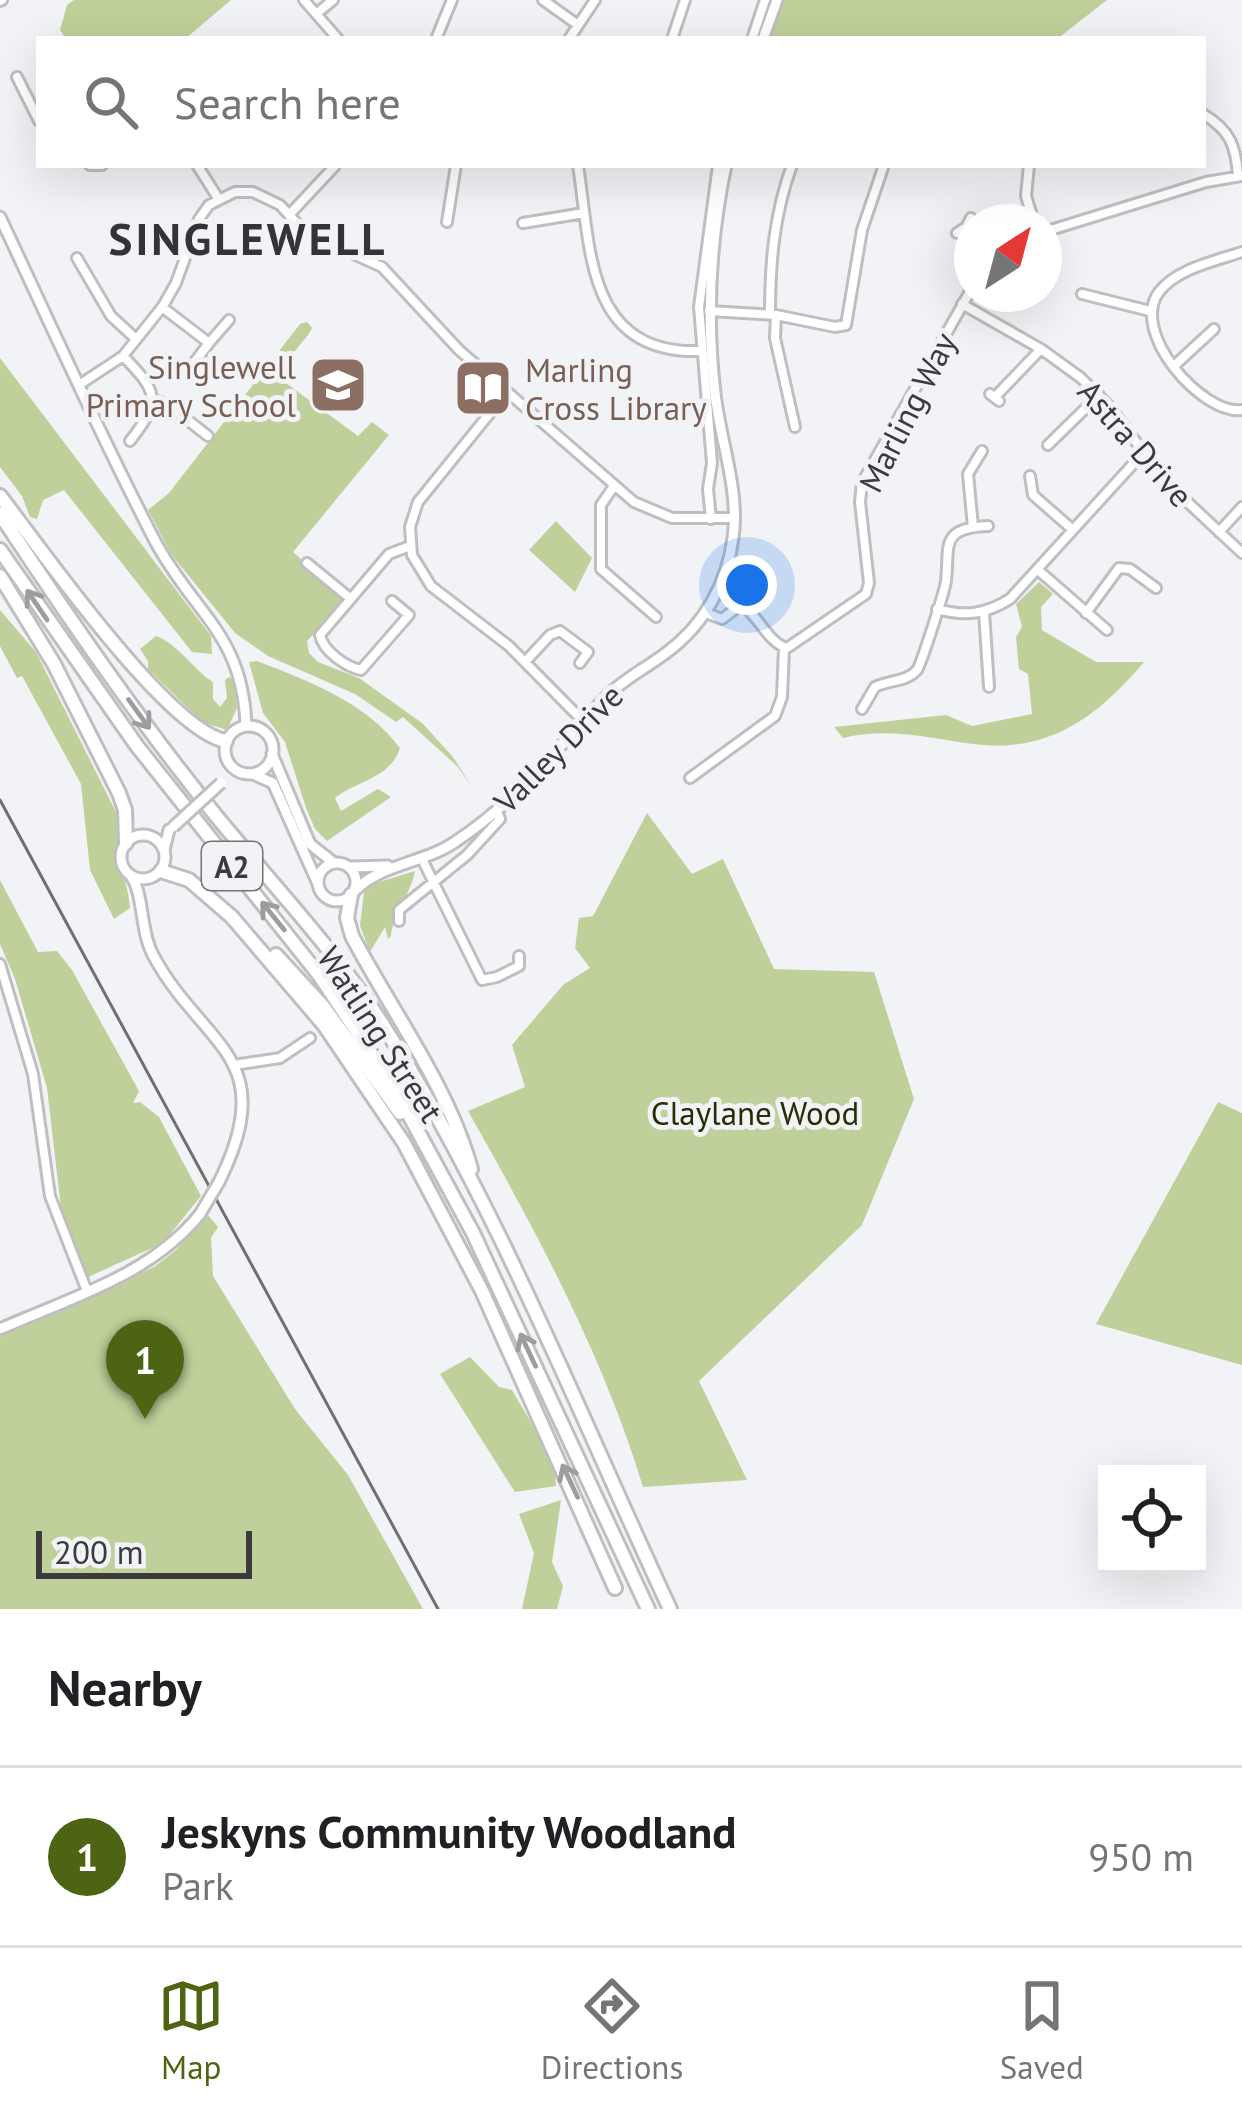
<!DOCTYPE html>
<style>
:root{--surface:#fff;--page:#f6f6f6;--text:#202124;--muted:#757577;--line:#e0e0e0;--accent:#4d6513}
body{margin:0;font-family:"PT Sans",sans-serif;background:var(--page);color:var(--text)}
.controls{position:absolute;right:36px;bottom:36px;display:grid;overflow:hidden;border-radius:0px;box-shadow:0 12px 48px #0002}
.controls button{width:108px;height:108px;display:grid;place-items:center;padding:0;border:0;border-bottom:3px solid var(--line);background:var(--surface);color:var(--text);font:60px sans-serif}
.compass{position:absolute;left:954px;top:204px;width:108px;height:108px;border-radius:50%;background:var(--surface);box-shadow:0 12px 48px #0002;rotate:36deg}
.scale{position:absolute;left:36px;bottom:30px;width:216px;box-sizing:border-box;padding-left:12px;border:6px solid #3b3b3c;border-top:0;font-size:33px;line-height:42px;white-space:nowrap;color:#3b3b3c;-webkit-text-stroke:9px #f2f3f6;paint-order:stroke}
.you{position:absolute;left:747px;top:585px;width:42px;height:42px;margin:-30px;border:9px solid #fff;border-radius:50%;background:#1a73e8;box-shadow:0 0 0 18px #1a73e833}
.badge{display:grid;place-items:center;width:78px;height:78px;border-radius:50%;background:var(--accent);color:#fff;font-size:39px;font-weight:700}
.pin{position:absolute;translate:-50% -99px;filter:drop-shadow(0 3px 6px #0008)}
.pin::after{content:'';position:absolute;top:63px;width:42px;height:36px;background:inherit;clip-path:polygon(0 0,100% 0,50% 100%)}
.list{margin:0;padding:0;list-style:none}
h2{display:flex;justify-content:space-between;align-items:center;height:156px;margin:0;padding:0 48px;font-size:51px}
h2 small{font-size:39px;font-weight:400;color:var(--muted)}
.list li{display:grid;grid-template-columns:78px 1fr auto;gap:36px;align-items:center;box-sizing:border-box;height:180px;padding:0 48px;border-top:3px solid var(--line)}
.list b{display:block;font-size:45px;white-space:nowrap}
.list p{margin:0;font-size:39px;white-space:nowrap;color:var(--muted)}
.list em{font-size:39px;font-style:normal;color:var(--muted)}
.icon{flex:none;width:66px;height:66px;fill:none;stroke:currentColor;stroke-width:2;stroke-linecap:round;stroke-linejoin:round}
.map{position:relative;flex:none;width:1242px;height:1609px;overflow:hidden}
.search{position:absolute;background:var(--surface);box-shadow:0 12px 48px #0002;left:36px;right:36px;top:36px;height:132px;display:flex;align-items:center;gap:30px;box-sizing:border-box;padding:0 42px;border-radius:0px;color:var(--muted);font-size:45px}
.sheet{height:336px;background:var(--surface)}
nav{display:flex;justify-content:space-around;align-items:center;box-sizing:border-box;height:168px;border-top:3px solid var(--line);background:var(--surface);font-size:33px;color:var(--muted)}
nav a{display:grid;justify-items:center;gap:6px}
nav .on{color:var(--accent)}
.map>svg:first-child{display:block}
.green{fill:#bfd09a}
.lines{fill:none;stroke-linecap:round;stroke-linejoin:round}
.minor-casing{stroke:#bfbfc2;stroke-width:14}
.tertiary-casing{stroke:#bfbfc2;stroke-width:15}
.trunk-casing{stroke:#bfbfc2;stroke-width:18}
.minor{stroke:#fff;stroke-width:8}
.tertiary{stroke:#fff;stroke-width:9}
.trunk{stroke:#fff;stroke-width:12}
.rail{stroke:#707072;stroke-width:3}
.tertiary-bridge-casing{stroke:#bfbfc2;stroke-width:15;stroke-linecap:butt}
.tertiary-bridge{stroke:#fff;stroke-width:9}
.oneway{stroke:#9d9d9e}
.labels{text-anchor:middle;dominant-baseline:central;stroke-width:10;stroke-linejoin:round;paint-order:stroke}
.shield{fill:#f2f3f6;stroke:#727274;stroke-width:3}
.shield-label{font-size:30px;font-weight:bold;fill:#3b3b3c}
.education-label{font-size:33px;fill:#785e54;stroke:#f2f3f6;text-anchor:end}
.street-label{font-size:33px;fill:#3b3b3c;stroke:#f2f3f6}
.park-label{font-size:33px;fill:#252f00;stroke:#f2f3f6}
.district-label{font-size:45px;font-weight:bold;letter-spacing:3px;fill:#343437;stroke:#f2f3f6}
</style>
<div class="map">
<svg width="1242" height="1609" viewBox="0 0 1242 1609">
<rect width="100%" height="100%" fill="#f2f3f6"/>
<path class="green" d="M74,0H231L185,39H66L60,30L67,5Z
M782,0H1107L1057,39H768Z
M307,322L312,328L308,335L275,375L358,436L372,422L389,435L293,552L346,599L307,641L309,653L318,662L359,678L422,723L453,757L472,787L457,766L403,717L396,722L355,694L268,656L235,633L171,554L148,510L169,493L300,324Z
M0,358L211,636L212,654L192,652L64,490L43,500L37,519L30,517L22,496L0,467Z
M556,521L592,558L575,592L529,550Z
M1039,582L1053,594L1041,607L1042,630L1096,662H1144C1102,712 1054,751 983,745C934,740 891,726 843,738L834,727L946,715L972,726L1032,714L1028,674L1019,669L1016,637L1022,627L1016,604Z
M0,610L36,652L120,820C112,857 127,873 130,908L114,919L90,870L81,784L22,676L17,678L0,646Z
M156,636C177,643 195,671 213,682V699L220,707L227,698L225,680L229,677L235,681L237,708L227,730L202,722L148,669V661L140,649Z
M257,661C308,681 366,702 400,748C391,778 356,781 335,798L341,811L378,789L391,797L327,841L315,829L306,808L285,742L263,713L249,662Z
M647,813L692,874L723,859L774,969L874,972L914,1099L862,1225L699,1381L747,1480L643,1487C603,1355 536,1231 468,1111L525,1087L512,1045L563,985L590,968L575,948L579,918L593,916Z
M415,871C410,896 393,913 391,936L388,939L385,927L370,952L360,926L364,892L376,883Z
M0,880L38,952L57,951L72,970L139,1091L133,1103L140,1102L159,1117L201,1196L163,1243L88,1277L62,1216L47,1088L15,979L0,944Z
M1218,1102L1242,1113V1365L1096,1324Z
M208,1215L218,1227L211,1238L213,1276L295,1409L348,1475L423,1609H0V1337L154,1267L176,1250Z
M470,1357L499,1387L512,1390L554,1462L556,1486L515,1492L440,1374Z
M561,1500L552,1562L563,1586L557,1609H522L534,1553L519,1514Z"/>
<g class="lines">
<g class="minor-casing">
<path id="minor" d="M304,0L338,39
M543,0L578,25
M0,1L2,0
M316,14L333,0
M436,39L452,0
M569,39L595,0
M672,39L685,0
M752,39L765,0
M17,77L39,121
M1203,114C1230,130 1236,146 1238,176
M90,165H102
M197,165L218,198
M578,165C591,250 586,355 701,351
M1029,165L1026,196L1034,222
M289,215L334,167
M447,222L456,165
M523,223L584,213
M1044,232L1206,182L1242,176
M957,233L966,227L971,218
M1242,252C1215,261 1176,269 1159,292C1129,332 1202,415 1242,410
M77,258L111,316L136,339
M1082,294L1150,311
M962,304L1041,349L1081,378L1109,406L1166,482L1242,553
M162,307L209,343L229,320
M709,311L776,315L835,327L846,325L862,230L884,165
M770,314C770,262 774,215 792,165
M776,315L775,338L795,427
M123,356C158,392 162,400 130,441
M1175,365L1214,329
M185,375L209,343
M79,385L123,356L163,306L176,283L199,219L209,205L235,192H253L280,205L305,232L382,267L459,350L634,502L672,518H735
M507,392L418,502L410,527L412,555L431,586L509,646L584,722
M990,394L999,401
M995,397L1041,349
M154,400L167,404L208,436
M1048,445L1099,395
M1030,476L1033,495L1073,530
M614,486L601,505V569L656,617
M711,519L708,489L712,463L699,307L718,165
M973,527L968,474L982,451
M1219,532L1242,507
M307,563L351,599
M1038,570L1107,630
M392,601L409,615L361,670C346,667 323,651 320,635L389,554L410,546
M742,605C759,616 768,643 787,648L866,594L869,583L860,502L862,483L972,288
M937,609C965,617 986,614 1010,599L1144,452
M984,612L989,687
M706,613L722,619L742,604L745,571L729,563
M1086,613L1119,568L1130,569L1156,588
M525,662L550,635L560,631L588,652L580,663
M862,709L875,687C888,680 907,682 917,670C921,665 945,590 946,581C950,546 939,528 988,526
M690,778L775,716L782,697L784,648
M422,859L482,980L497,977L519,966V956
M399,921V910L467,855L500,819L497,812
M0,964L33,1074L50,1196L87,1291
M234,1065L280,1058L310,1038"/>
</g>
<g class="tertiary-casing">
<path id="tertiary" d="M763,39L777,0
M0,217C51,325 100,435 155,541C194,614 243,634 246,726
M225 750a24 24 0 1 1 48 0a24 24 0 1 1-48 0Z
M272,754L310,844L334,863
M253,774L273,783L318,884
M121 857a22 22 0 1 1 44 0a22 22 0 1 1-44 0Z
M164,850L169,830
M318 882a19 19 0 1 1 38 0a19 19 0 1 1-38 0Z
M351,867L388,866
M131,876C144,894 140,931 153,955C202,1047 282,1055 219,1182
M351,895C376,864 423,864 455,842C520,799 554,750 607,696C624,679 646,668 666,653C704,625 727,584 733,538C740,491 720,440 715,393C706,316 710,241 726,165
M0,1329C70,1298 151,1275 200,1214"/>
</g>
<g class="trunk-casing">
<path id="trunk" d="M0,496C40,548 168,731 226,741
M0,514C68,617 139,721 217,817C272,884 334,949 381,1022C497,1204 579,1414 670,1609
M0,550L137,746L319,975L396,1091L473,1233L648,1609
M0,576L54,664L119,793L125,810L126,843
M161,871L189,880L233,918
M351,895L347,918L352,936C392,1012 448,1086 471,1169
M231,916L324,1025L404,1143L482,1291L615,1588
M276,955L323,1006L400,1113"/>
</g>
<use href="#minor" class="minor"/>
<use href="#tertiary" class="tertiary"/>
<use href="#trunk" class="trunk"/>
<path class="rail" d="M0,800L438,1609"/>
<g class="tertiary-bridge-casing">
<path id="tertiary-bridge" d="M173,827L221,783
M200,1214L219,1182"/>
</g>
<use href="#tertiary-bridge" class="tertiary-bridge"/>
</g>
<defs><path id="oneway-shaft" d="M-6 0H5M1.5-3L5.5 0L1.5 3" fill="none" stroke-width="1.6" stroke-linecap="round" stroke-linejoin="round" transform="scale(3)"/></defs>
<g class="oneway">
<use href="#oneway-shaft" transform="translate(37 605) rotate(-124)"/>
<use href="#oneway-shaft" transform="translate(139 714) rotate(54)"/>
<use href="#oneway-shaft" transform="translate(273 916) rotate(-129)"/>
<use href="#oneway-shaft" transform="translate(528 1350) rotate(-115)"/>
<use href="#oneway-shaft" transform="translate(570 1481) rotate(-115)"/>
</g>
<defs>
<g id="school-square" transform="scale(3)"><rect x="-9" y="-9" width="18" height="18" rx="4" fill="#8d6e63" stroke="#f2f3f6"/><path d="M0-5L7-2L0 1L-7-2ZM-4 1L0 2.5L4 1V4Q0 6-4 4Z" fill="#fff"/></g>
<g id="library-square" transform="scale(3)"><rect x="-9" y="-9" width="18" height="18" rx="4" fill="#8d6e63" stroke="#f2f3f6"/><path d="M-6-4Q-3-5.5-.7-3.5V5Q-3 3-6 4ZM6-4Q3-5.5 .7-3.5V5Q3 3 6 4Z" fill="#fff"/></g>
</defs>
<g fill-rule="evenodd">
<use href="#school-square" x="338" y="385"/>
<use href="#library-square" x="483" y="388"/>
</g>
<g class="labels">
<rect class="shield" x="202" y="842" width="60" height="48" rx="9"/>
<g class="shield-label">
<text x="232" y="866">A2</text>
</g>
<g class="education-label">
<text x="296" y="366">Singlewell<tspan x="296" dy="38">Primary School</tspan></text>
<text x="525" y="369" text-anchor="start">Marling<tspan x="525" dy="38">Cross Library</tspan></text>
</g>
<g class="street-label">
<text transform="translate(907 412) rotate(-63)">Marling Way</text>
<text transform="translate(1136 443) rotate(49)">Astra Drive</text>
<text transform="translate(558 748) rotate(-45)">Valley Drive</text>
<text transform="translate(381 1034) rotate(57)">Watling Street</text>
</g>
<g class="park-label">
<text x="755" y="1112">Claylane Wood</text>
</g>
<g class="district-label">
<text x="248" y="238">SINGLEWELL</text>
</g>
</g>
</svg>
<div class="controls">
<button><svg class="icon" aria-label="locate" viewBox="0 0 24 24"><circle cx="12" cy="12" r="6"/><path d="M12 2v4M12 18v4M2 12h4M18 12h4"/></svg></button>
</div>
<svg class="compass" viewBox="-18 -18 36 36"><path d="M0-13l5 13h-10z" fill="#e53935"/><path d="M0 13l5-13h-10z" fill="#757577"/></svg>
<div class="scale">200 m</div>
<div class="you"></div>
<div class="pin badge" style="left:145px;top:1419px">1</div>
<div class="search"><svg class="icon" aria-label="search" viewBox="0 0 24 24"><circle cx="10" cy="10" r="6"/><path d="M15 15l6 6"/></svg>Search here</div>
</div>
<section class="sheet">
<h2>Nearby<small></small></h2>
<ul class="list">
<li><span class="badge">1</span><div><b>Jeskyns Community Woodland</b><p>Park</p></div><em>950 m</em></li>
</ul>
</section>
<nav>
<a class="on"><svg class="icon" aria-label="map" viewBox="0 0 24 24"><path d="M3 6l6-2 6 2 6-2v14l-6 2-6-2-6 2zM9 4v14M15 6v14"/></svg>Map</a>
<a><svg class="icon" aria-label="directions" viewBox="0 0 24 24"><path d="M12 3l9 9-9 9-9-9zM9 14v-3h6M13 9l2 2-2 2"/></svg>Directions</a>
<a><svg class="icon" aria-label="saved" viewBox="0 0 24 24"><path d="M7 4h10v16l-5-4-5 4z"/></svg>Saved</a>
</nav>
